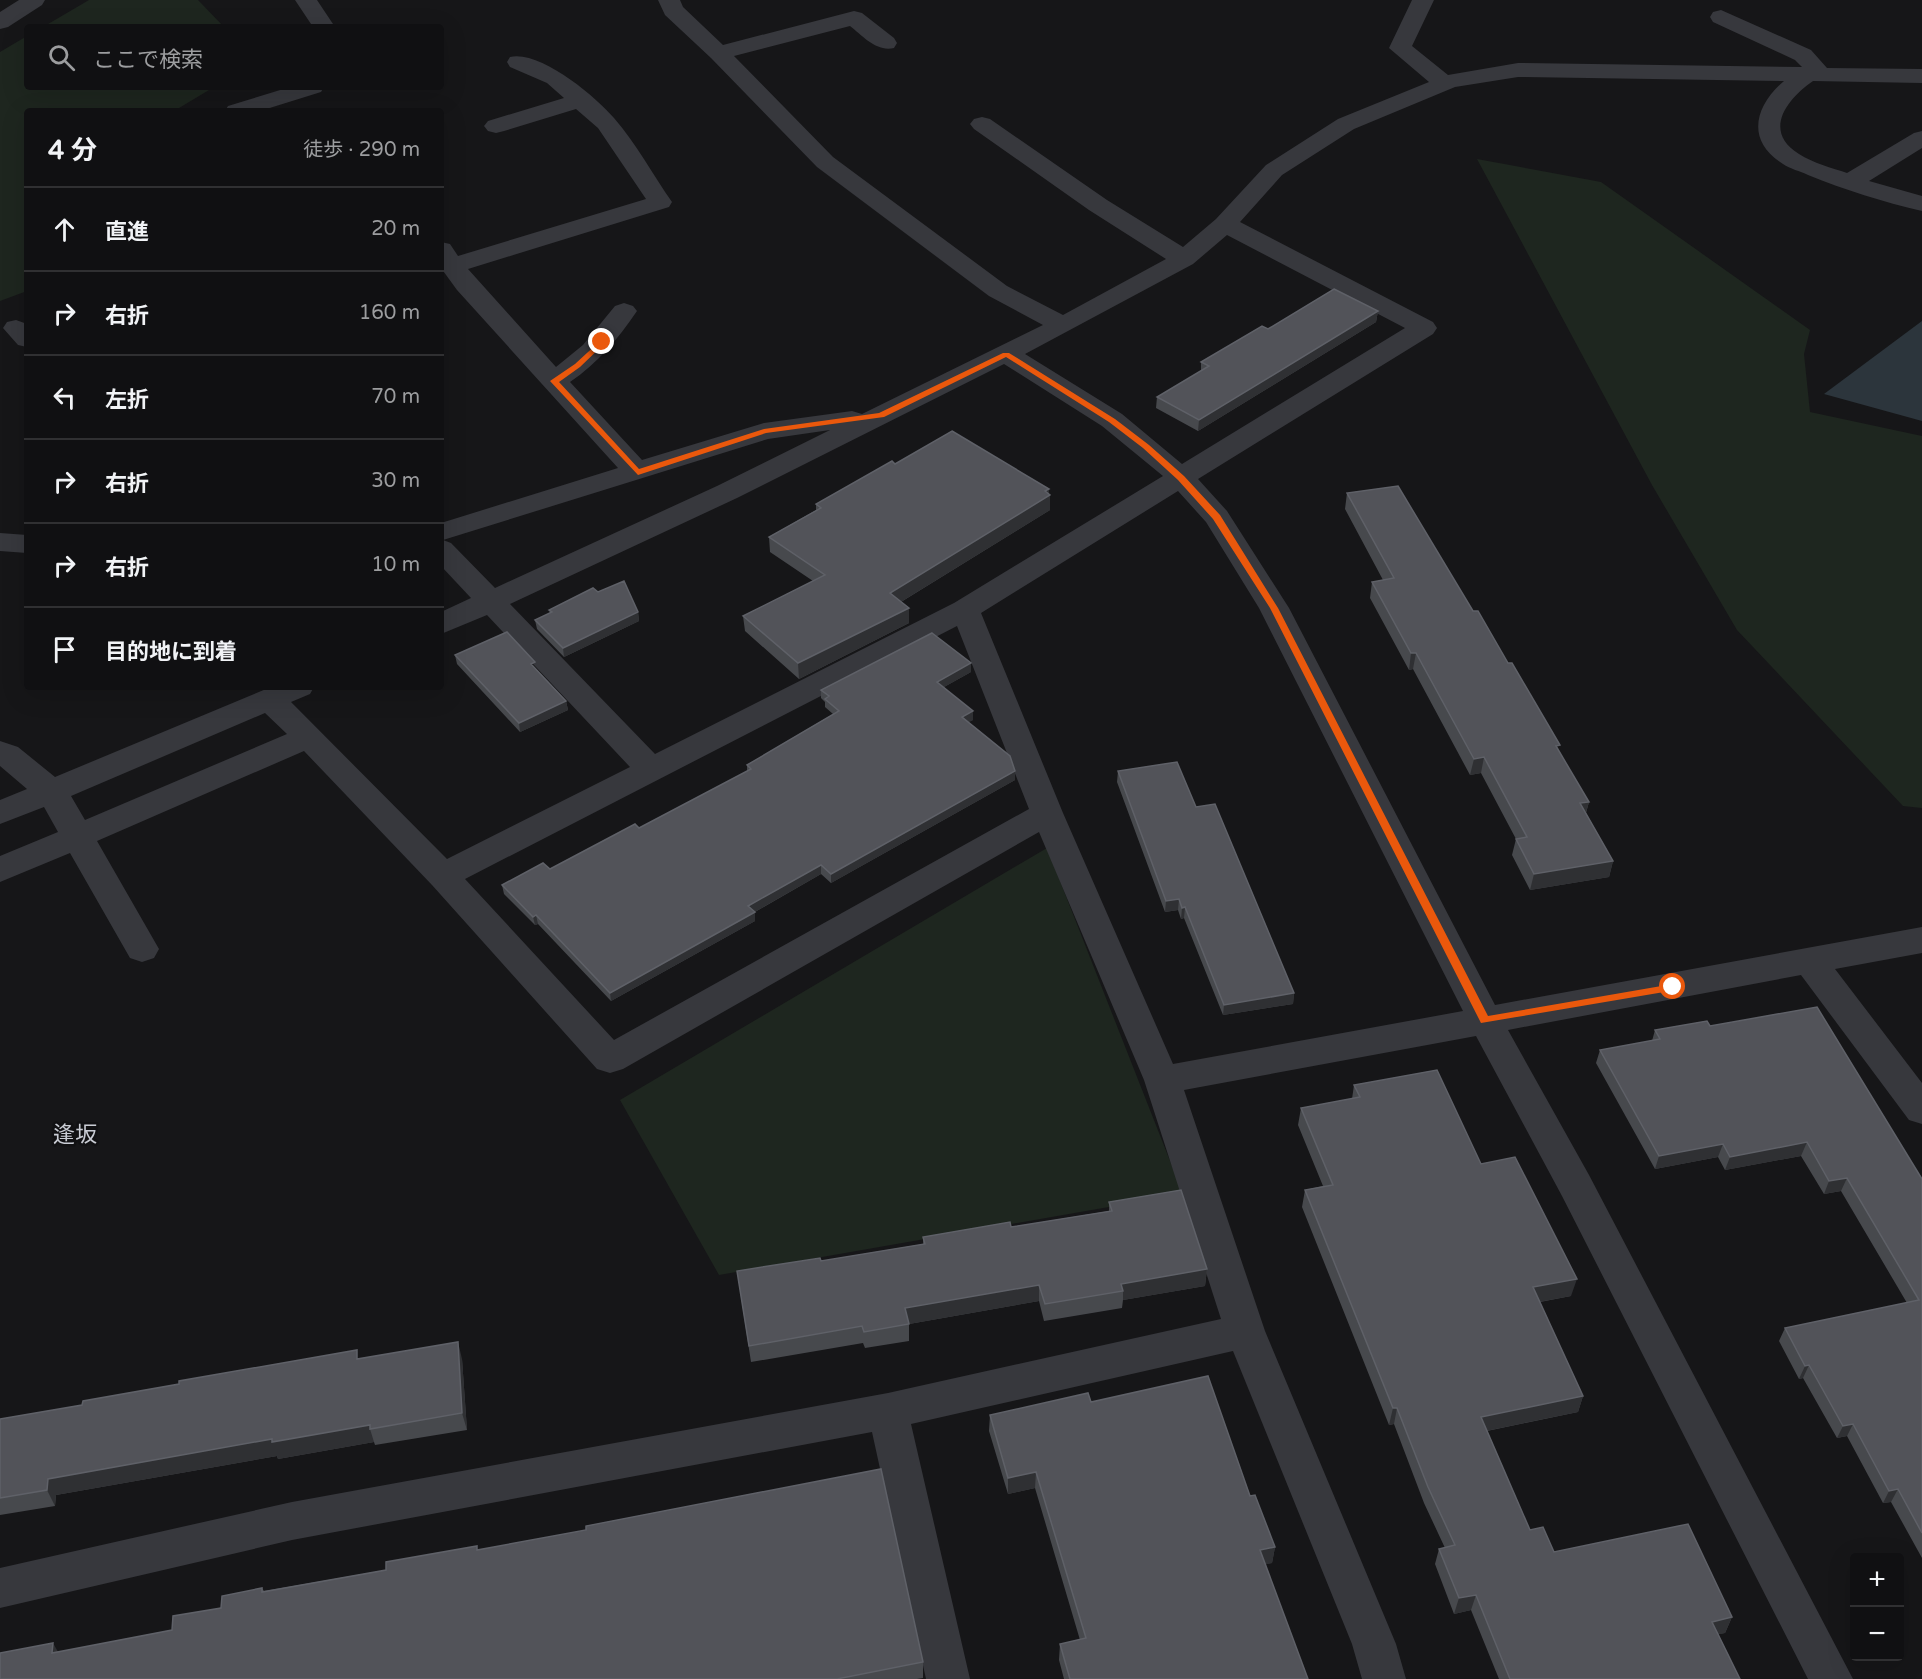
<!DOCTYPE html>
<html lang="ja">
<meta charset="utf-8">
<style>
:root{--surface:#101012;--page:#19191b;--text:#f1f3f6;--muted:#9c9d9f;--line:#303032}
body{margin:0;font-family:"Varela Round","Noto Sans JP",sans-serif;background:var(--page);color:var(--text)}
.controls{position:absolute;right:18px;bottom:18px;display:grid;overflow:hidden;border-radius:6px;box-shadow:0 6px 24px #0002}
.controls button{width:54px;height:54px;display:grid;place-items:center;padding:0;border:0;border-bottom:2px solid var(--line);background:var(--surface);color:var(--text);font:30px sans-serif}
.stop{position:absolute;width:18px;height:18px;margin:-14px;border:4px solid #ea580c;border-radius:50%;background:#fff}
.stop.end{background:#ea580c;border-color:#fff;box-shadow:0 2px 6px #0008}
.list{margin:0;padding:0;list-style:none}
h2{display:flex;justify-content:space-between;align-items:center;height:78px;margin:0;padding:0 24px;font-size:26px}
h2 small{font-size:20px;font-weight:400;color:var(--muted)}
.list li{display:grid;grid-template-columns:39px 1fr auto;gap:18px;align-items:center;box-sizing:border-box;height:84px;padding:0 24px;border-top:2px solid var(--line)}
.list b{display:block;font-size:22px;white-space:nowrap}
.list em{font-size:20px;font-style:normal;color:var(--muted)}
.icon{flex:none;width:33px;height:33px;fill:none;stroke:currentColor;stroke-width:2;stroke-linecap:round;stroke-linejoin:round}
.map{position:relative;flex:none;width:1922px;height:1679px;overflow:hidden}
.search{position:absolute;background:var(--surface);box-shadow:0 6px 24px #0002;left:24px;top:24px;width:420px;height:66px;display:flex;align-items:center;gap:15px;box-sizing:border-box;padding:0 21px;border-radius:6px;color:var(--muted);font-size:22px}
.panel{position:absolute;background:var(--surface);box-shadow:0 6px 24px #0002;left:24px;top:108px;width:420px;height:582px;border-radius:6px}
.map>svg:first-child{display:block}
.green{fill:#1e261f}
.water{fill:#2c353c}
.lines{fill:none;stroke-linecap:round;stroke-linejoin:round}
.minor{fill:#37383d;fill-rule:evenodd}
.wall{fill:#47494d}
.shaded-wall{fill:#2f3033}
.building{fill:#525359;stroke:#5f6168;stroke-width:1.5}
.route{fill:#ea580c}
.labels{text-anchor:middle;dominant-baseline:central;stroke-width:5;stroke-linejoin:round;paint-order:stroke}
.neighbourhood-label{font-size:22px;fill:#c9ccd4;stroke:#111113}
</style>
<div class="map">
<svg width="1922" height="1679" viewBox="0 0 1922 1679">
<rect width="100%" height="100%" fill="#161618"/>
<path class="green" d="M89,0H198L224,27H43Z
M27,36V87H214L174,111H27V291L0,301V52Z
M1477,159L1601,182L1810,330L1804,354L1810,412L1922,436V808L1903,806L1737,630L1652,485Z
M1047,848L1183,1194L719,1275L620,1100Z"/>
<path class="water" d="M1922,321V421L1824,394Z"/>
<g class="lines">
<path class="minor" d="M19,0H45L42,5L8,27L0,29V12Z
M295,0H317L335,27H313Z
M658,0H680L683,7L723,45L854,11L862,13L894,38L897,43L894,48C876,52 863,36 850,26L734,56L833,157L1007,286L1063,315L1166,259L1089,210L974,129L970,124L974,119L982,117L990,119L1107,200L1183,247L1216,219L1266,165L1338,119L1429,82L1389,48L1412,0H1434L1412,46L1448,75L1518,63L1802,67L1795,60L1713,22L1710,17L1713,12L1721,10L1811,50L1827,68L1922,69V83L1813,81C1787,99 1762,131 1799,154C1813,163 1832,168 1847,173L1914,133L1922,131V148L1869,181L1922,196V211C1883,202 1845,190 1808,175C1800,171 1790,169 1783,164C1745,140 1755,106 1784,81L1518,77L1455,87L1354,129L1282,175L1240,222L1433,322L1437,328L1433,334L1198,479L1227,511L1289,608L1495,1005L1922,927V953L1835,969L1922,1083V1124L1909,1120L1801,975L1508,1030L1589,1175L1853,1679H1808L1562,1196L1476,1036L1184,1090L1265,1331L1396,1644L1406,1679H1362L1352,1644L1233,1351L911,1424L970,1679H926L872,1432L292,1540L0,1608V1568L292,1502L888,1393L1221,1319L1144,1080L1039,832L623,1069L610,1073L597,1069L432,885L304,751L97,841L159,949L154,958L142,962L130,958L70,853L0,882V856L58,832L44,807L0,824V800L27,789L0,766V741L18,747L55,777L271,687H314L310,694L291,702L447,859L630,767L487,615L441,634V612L471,598L441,566V523L618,468L457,290L441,268V242L450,244L458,256L646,199L598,128L576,109L504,131L496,133L488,131L484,126L488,121L564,98L547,83L510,67L507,62L510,57C540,50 595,96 614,118C636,143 653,175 672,202L669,207L468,269L556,367L583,345L615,306L624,303L633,306L637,311C618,339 598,363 570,382L642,460L764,423L852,411L862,414L1043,325L989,296L817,167L711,58L665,15ZM1227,235L1405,328L1182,464L1122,414L1025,354L1193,264ZM1004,364L1102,426L1163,476L954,603L655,754L510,604L737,498ZM830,430L717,486L495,588L451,543L443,540L768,439ZM1178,491L1206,522L1259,608L1463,1011L1173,1064L1063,813L981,613ZM957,626L1029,809L614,1040L465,879ZM265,713L287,734L85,820L71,796Z
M290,87H324L321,92L260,111H225L228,106Z
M16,320L27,324V347L18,345L3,328L7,322Z
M0,533L27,535V553L0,551Z"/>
</g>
<path class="wall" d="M1378,311L1376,322L1198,431L1156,408L1157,397L1201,371V362L1268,329Z
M895,464L1049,494L1050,495V510L901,602L909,608V623L799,679L745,631L743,616L813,581L770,552L769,537L816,510V504Z
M1347,493L1473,611L1559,751L1589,802L1586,813L1613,861L1609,877L1530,890L1512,855L1516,839L1481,773L1470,775L1413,669L1409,670L1370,598L1372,582L1383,580L1345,509Z
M598,592L638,612L639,621L564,657L537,629L535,620L550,614L549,610Z
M455,655L536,669L566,701L568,710L520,732L457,664Z
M971,672L944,687L973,720L968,722L1015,771V780L831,883L821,874L755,912V921L611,1001L538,924L535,925L504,894L502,885L550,869L639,828L747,771V765L833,714L825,707V702L821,698V690Z
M1118,771L1196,807L1294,993L1293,1004L1223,1015L1184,918L1181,919L1178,910L1165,912L1117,782Z
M1710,1026L1922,1179V1558L1891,1502L1883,1503L1847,1436L1837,1438L1803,1378L1799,1379L1779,1341L1785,1328L1907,1303L1841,1191L1824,1194L1801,1156L1725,1170L1718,1157L1655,1169L1596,1063L1600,1050L1652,1041L1655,1030Z
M1354,1085L1481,1164L1571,1296L1540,1302L1583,1396L1578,1412L1487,1431L1530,1530L1554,1552L1732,1617L1725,1633L1718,1634L1740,1679H1499L1471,1610L1454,1614L1435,1564L1439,1549L1445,1548L1424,1503L1394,1424L1389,1425L1302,1207L1305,1190L1323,1186L1298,1125L1301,1108L1352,1099Z
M1109,1202L1207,1269L1205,1286L1123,1300L1122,1308L1044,1321L1039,1301L909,1324V1341L865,1348L863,1343L751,1362L737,1271L821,1261L923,1244V1237L1011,1227L1109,1211Z
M359,1359H462L467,1430L375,1445L374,1442L278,1459L277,1456L56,1495L55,1506L0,1515V1419Z
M1091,1402L1250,1496L1275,1547L1272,1563L1265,1564L1308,1679H1064L1059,1660L1060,1644L1080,1640L1035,1488L1008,1494L989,1431L990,1415Z
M478,1550L923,1662V1678L917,1679H0L58,1652L172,1630L262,1588L264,1591L386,1570Z"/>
<path class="shaded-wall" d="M1378,311L1376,322L1198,431L1199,420Z
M1049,489V495H1050V510L891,608L890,593Z
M909,608V623L799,679L798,663Z
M638,612L639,621L564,657L563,648Z
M1411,653H1416L1413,669L1409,670Z
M971,663V672L937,691V682Z
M566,701L568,710L520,732L519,723Z
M973,711V720L962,726V717Z
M1484,757L1481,773L1470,775L1474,759Z
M1015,771V780L831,883V874Z
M1589,802L1584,819L1580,803Z
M1613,861L1609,877L1530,890L1534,874Z
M821,865V874L753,913L755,912V921L611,1001L610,993L748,906Z
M1179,899L1178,910L1165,912L1166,901Z
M1185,907L1184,918L1181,919L1182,908Z
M536,915L538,924L535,925L533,917Z
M1294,993L1293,1004L1223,1015L1224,1005Z
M1807,1142L1801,1156L1725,1170L1730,1157Z
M1723,1144L1718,1157L1655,1169L1659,1156Z
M1847,1178L1841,1191L1824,1194L1829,1181Z
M1207,1269L1205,1286L1123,1300V1291L1121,1284Z
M1577,1279L1571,1296L1528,1304L1533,1287Z
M1039,1285V1301L909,1324L905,1308Z
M458,1342L462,1359L467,1430L462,1413Z
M1809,1365L1803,1378L1799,1379L1805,1366Z
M1583,1396L1578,1412L1476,1433L1481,1417Z
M1393,1408H1397L1394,1424L1389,1425Z
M1853,1424L1847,1436L1837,1438L1843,1426Z
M370,1425V1429L374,1442L278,1459L277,1456L56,1495L55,1506L47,1490L48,1479L272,1439Z
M1036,1472L1035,1488L1008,1494V1478Z
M1898,1489L1891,1502L1883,1503L1889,1491Z
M1275,1547L1272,1563L1258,1566L1260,1550Z
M1476,1595L1471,1610L1454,1614L1459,1598Z
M1732,1617L1725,1633L1705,1637L1712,1622Z
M53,1643L62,1659L52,1653Z"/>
<path class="building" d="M1334,289L1378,311L1199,420L1157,397L1209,366L1201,362L1262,326L1268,329Z
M952,431L1049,489L1045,491L1050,495L890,593L909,608L798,663L743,616L825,575L769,537L821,508L816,504L892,461L895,464Z
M1398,486L1473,611H1478L1508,663H1512L1560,745L1556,746L1589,802L1580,803L1613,861L1534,874L1516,839L1527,837L1484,757L1474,759L1416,653H1411L1372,582L1394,578L1347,493Z
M624,581L638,612L563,648L535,620L552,612L549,610L593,588L598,592Z
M507,632L535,662L531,664L566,701L519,723L455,655Z
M932,633L971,663L937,682L973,711L962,717L1010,756L1015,771L831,874L821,865L748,906L755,912L610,993L536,915L533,917L502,885L543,863L550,869L635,824L639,828L751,769L747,765L839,711L825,699L829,696L821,690Z
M1177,762L1196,807L1215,804L1294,993L1224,1005L1185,907L1182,908L1179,899L1166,901L1118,771Z
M1817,1007L1922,1179V1533L1898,1489L1889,1491L1853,1424L1843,1426L1809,1365L1805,1366L1785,1328L1919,1300L1847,1178L1829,1181L1807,1142L1730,1157L1723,1144L1659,1156L1600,1050L1660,1039L1655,1030L1707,1021L1710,1026Z
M1437,1070L1481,1164L1515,1157L1577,1279L1533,1287L1583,1396L1481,1417L1530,1530L1543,1527L1554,1552L1688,1524L1732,1617L1712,1622L1740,1679H1510L1476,1595L1459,1598L1439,1549L1455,1545L1428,1487L1397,1408H1393L1305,1190L1333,1185L1301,1108L1360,1097L1354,1085Z
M1181,1190L1207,1269L1121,1284L1123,1291L1045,1304L1039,1285L905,1308L909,1324L864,1332L862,1326L749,1346L737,1271L820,1258L821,1261L925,1244L923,1237L1010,1222L1011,1227L1112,1211L1109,1202Z
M458,1342L462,1413L370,1429V1425L272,1442V1439L48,1479L47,1490L0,1498V1419L82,1405L83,1401L179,1384V1381L357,1350V1359Z
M1208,1376L1250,1496L1255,1495L1275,1547L1260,1550L1308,1679H1070L1060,1644L1086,1638L1036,1472L1008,1478L990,1415L1088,1393L1091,1402Z
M881,1469L923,1662L837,1679H0V1653L53,1643L52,1653L172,1630L173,1616L221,1608L222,1596L262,1588V1592L386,1570V1562L477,1546V1550L586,1530V1526Z"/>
<path class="route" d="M600,341L606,342L580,367L559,382L639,469L764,429L879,413L1003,353H1009L1115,419L1149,445L1184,476L1220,515L1278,608L1488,1016L1673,984L1678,987L1676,990L1481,1023L1270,608L1213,519L1178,480L1143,448L1109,422L1006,357L884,417L766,433L638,475L550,381L575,364Z"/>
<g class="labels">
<g class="neighbourhood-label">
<text x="75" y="1135">逢坂</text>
</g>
</g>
</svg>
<div class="controls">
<button>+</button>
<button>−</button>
</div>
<div class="stop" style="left:1673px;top:987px"></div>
<div class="stop end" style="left:602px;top:342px"></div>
<div class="search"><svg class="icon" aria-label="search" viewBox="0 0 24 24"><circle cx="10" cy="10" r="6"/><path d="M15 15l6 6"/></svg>ここで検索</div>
<section class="panel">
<h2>4 分<small>徒歩 · 290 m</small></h2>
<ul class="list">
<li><svg class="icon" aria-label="ahead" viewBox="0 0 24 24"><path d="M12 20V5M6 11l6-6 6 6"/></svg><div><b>直進</b></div><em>20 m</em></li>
<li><svg class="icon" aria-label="right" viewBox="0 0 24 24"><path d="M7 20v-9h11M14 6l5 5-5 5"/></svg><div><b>右折</b></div><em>160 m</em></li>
<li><svg class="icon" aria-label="left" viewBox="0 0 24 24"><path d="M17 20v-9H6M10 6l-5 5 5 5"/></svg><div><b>左折</b></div><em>70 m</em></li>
<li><svg class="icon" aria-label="right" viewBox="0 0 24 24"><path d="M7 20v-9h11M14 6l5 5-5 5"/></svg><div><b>右折</b></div><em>30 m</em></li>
<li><svg class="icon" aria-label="right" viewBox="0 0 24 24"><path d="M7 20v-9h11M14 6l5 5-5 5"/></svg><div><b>右折</b></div><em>10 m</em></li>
<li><svg class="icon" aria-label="arrive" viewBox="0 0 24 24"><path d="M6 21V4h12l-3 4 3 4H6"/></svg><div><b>目的地に到着</b></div></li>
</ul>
</section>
</div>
